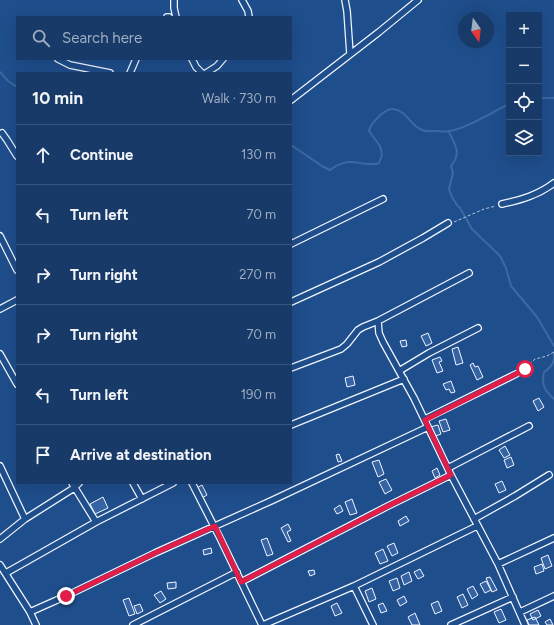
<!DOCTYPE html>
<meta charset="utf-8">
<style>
:root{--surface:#173a69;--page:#20416f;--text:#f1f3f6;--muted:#9eadc0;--line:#36547d}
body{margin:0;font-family:Figtree,sans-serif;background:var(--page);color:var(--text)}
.controls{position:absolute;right:12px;top:12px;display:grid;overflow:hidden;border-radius:0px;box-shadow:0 4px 16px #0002}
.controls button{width:36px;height:36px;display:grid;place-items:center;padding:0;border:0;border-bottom:1px solid var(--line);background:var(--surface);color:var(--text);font:20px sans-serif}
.compass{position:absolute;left:458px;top:12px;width:36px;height:36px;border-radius:50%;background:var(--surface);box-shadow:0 4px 16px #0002;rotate:166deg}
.stop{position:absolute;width:12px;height:12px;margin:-9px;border:3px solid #e11d48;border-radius:50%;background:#fff}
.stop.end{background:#e11d48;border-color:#fff;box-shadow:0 1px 4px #0008}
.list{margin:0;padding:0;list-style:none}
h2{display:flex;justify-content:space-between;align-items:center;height:52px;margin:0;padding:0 16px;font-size:17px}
h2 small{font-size:13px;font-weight:400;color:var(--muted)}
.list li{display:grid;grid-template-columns:26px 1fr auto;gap:12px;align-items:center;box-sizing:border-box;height:60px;padding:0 16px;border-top:1px solid var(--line)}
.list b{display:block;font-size:15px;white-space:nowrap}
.list em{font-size:13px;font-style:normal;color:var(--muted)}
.icon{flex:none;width:22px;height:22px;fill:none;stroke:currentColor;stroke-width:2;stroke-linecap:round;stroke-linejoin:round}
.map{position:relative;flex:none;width:554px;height:625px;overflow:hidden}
.search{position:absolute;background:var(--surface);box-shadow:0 4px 16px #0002;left:16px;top:16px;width:276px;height:44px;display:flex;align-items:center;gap:10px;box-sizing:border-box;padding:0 14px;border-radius:0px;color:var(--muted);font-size:15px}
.panel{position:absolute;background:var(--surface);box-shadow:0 4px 16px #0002;left:16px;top:72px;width:276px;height:412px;border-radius:0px}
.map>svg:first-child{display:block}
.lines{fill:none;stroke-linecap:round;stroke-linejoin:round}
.stream{stroke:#3b69a3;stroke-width:2}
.building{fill:#3563a3;stroke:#f2f6ff}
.street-casing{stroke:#f2f6ff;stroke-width:8}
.path{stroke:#b3c4dc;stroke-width:1;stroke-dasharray:3 2;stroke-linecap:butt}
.street{stroke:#1f4e8c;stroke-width:5.5}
.route{stroke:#e11d48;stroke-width:5}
</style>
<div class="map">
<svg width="554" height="625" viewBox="0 0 554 625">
<rect width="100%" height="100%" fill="#1f4e8c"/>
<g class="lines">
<path class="stream" d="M0,72L8,81L17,87
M539,98H554
M449,132C455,145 462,153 451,166L453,173L449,189L452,197L457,205L460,208L472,229L500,256L506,268L511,286L537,317L554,346
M291,145L322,166L330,170C335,166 342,163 348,162C358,161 369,167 379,163L382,155L380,146L369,131C370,124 385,108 393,109C406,110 411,126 422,130C426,132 431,131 435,131C440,131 445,132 450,131C468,128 492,112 509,104
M554,353V358
M554,359C553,365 549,369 544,372C541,385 545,391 554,399"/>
</g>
<path class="building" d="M428,333L432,343L426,346L421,336Z
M406,340L407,346L402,347L400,341Z
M458,347L463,363L456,365L452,349Z
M440,357L442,361L439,362L443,371L437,373L432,360Z
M473,363L475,367L478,366L483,377L477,380L470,365Z
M353,376L355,385L347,387L345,378Z
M451,381L455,392L451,393L449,389L446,390L443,384Z
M539,398L544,407L538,411L533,401Z
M446,419L450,430L443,432L439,421Z
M438,425L441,434L433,437L430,427Z
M505,446L510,455L504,458L499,450Z
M339,454L342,461L338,462L336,455Z
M511,457L514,465L507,468L504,460Z
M379,460L384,474L378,477L372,462Z
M437,468L440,475L435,478L432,471Z
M386,479L392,490L385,494L379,482Z
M502,481L506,490L499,493L495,484Z
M202,485L207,495L202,498L197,488Z
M103,497L108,508L95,514L90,504Z
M352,499L357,513L350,515L345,502Z
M340,505L343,511L337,514L334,509Z
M406,516L409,521L400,526L398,521Z
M288,524L291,530L287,532L291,541L288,542L281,528Z
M267,538L273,554L267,556L261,540Z
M394,543L398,553L392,556L387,546Z
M211,548L212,553L204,555L203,550Z
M383,549L388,561L380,564L375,553Z
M548,555L552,566L545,569L541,558Z
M542,564L544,571L536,574L534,567Z
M420,569L424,576L418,579L414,572Z
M314,570L315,574L310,576L308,571Z
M409,572L412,581L404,585L401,576Z
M490,577L497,590L492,592L486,578Z
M397,578L400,588L393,591L389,581Z
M486,581L491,590L485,593L480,584Z
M176,582V588L168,589L167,583Z
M473,586L478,595L472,599L467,589Z
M372,588L376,599L369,602L365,591Z
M161,591L166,599L160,603L154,595Z
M463,594L468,605L462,608L457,597Z
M404,596L407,602L400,606L397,600Z
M129,598L135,614L129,616L123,600Z
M438,601L442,611L435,614L431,604Z
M337,603L342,613L335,616L331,606Z
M383,603L387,611L381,613L378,605Z
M140,604L143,611L137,614L134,606Z
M501,609L506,620L499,623L494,612Z
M538,610L541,616L533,620L530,614Z
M415,613L420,625H412L408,617Z
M535,617L539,625H529L527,620Z
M550,619L553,625H547L545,622Z"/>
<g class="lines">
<g class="street-casing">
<path id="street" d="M174,0V8L176,17
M242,0L248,11L249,17
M345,0L347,11L350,54
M167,17H169
M58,59L70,65L110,73
M192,59L196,67L202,73
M130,73L136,59
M206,73L217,66L223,59
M291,100L379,32L418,0
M2,133L7,140L17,156
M502,204C521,200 538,195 554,183
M0,236L17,270
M291,244L383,199
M291,302L379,262L423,238L448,223
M0,309L17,300
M378,321L379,333L383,342L414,398L451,475L498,564L525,625
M0,354L17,384
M291,368L341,349L347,344L358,330L363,327L378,321L469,273
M399,371L429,353L478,328
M425,419L516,374
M291,425L404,379
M0,466L25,519
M448,468L529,426
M72,483L96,522
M133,483L142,499
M192,483L220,538L262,625
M474,519L515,496L549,475
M0,539L25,519L74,488L79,483
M498,564L554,538
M0,565L30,612L36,625
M6,573L96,522L173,483
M241,582L388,506L451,475
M354,586L373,625
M30,612L66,596L155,553L273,500L428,427
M520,612L554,596
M133,625L237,572
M263,625L354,586L477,526
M451,625L513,597"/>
</g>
<path class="path" d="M454,222L484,209L496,206
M522,371L535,359L547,356L554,352"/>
<use href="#street" class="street"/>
</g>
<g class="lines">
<path class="route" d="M66,596L155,553L215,526L241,582L388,506L451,475L425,420L516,374L525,369"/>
</g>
</svg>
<div class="controls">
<button>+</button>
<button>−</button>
<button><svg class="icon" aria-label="locate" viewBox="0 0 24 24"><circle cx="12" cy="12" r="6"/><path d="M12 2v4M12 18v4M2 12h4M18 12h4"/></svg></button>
<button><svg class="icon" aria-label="layers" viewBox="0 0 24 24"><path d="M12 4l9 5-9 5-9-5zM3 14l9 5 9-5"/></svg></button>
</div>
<svg class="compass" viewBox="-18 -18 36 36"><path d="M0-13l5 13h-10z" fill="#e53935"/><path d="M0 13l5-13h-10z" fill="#9eadc0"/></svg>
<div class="stop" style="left:525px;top:369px"></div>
<div class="stop end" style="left:66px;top:596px"></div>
<div class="search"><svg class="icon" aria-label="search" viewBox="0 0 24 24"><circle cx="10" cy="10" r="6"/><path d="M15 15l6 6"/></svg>Search here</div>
<section class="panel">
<h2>10 min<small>Walk · 730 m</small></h2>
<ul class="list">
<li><svg class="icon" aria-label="ahead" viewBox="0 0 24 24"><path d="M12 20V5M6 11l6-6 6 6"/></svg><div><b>Continue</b></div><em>130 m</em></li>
<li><svg class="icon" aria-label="left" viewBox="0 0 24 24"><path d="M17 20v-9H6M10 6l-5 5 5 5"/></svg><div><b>Turn left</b></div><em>70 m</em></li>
<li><svg class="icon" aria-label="right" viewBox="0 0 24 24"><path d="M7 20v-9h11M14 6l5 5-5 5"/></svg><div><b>Turn right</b></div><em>270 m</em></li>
<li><svg class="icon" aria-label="right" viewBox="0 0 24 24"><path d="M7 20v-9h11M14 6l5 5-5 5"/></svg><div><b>Turn right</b></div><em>70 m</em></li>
<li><svg class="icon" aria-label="left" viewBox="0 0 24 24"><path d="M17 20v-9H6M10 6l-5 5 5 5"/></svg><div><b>Turn left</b></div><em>190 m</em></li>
<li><svg class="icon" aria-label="arrive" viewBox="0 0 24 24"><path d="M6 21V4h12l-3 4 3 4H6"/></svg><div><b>Arrive at destination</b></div></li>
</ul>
</section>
</div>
